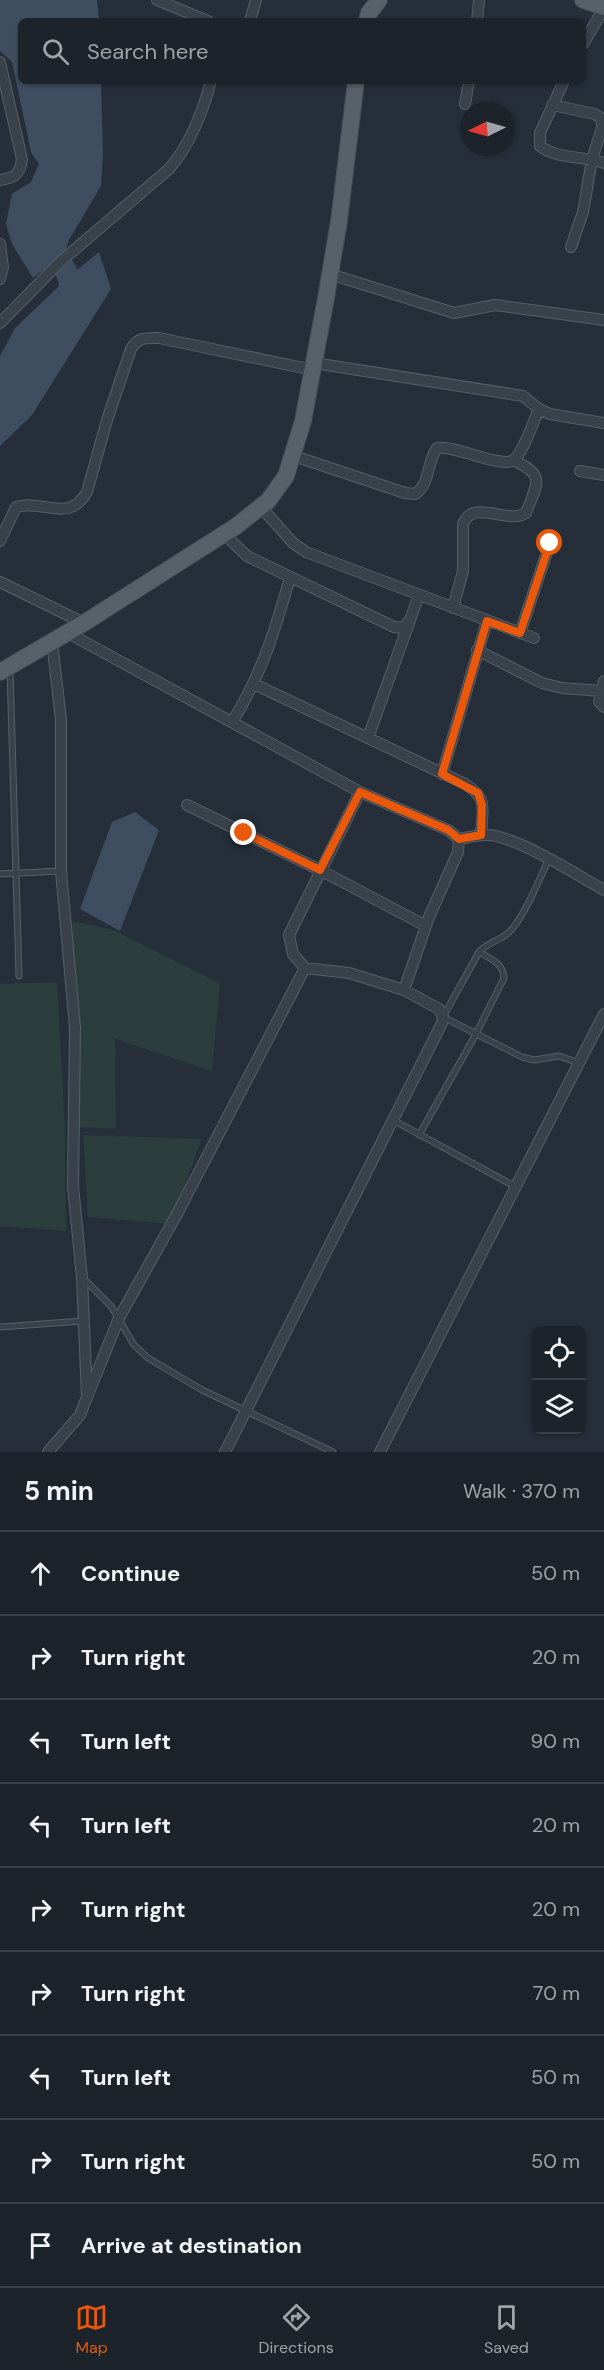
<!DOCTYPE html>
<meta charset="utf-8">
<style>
:root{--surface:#1c232b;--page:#292f37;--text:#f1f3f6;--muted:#a0a4a9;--line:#3a4047;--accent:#ea580c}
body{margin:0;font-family:"DM Sans",sans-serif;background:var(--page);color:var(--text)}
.controls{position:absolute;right:18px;bottom:18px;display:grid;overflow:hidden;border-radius:9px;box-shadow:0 2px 4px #0004}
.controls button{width:54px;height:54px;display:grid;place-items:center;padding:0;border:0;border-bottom:2px solid var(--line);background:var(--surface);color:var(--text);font:30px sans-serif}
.compass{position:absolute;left:460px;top:102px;width:54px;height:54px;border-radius:50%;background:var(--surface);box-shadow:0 2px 4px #0004;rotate:265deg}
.stop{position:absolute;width:18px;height:18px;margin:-14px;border:4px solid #ea580c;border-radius:50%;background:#fff}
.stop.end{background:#ea580c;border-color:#fff;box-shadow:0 2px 6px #0008}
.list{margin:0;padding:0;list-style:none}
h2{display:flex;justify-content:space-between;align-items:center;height:78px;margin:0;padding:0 24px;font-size:26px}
h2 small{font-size:20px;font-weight:400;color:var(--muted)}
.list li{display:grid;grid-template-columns:39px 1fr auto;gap:18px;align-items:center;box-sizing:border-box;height:84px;padding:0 24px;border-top:2px solid var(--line)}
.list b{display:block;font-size:22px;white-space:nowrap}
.list em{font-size:20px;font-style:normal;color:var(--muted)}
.icon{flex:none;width:33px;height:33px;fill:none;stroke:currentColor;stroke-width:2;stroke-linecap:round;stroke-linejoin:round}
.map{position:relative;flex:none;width:604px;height:1452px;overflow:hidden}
.search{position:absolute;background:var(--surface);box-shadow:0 2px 4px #0004;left:18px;right:18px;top:18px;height:66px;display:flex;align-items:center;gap:15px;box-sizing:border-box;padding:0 21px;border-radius:9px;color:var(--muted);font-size:22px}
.sheet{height:834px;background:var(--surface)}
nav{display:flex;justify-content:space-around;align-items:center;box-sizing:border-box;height:84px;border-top:2px solid var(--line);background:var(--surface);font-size:16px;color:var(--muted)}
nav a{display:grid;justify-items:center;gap:3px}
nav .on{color:var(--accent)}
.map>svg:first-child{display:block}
.green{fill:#2b3d3c}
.water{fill:#3e4e60}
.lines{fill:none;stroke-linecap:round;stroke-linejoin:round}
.river{stroke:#3e4e60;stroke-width:22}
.service-casing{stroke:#585f68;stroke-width:7}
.minor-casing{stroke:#585f68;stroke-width:12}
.primary-casing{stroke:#434a53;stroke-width:18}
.service{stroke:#39414a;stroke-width:5}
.minor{stroke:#39414a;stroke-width:10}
.primary{stroke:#58606a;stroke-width:16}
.route{stroke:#ea580c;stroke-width:8}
</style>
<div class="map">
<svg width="604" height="1452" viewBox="0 0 604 1452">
<rect width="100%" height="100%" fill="#262f39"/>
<path class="green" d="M73,921L114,930L220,983L212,1071L115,1039L116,1129L78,1127L68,954Z
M57,982L65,1128L66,1231L0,1226V984Z
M83,1135L202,1139L170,1224L88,1217Z"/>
<path class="water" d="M0,0H97L99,21H21V81H101L103,153L101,186L69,240L65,253L33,278L12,244L6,224L12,194L31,182L39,164L31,152L12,62L0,51Z
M99,252L111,289L32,415L0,446V356L15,328L73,273Z
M135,812L159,830L120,931L80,909L112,822Z"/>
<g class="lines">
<path class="river" d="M46,241C49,251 57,258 63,266C72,278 71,295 69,309"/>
<g class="service-casing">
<path id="service" d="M10,668L19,976
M549,858C540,878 523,921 507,934C498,941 487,943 479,952L443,1017L522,1057L534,1060L559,1056L579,1063
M0,874L61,871
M393,1120L516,1187
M419,1135L476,1034L504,978C503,963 491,959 479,952
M84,1279L111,1306L134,1345L148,1358L202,1390L333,1452
M0,1327L83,1321"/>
</g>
<g class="minor-casing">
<path id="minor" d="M157,0L208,21
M250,21L256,0
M477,21L479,0
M583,44L604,8
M0,62L22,159C20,174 15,178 0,180
M564,81L540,133V146C556,159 584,156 604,163
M465,104L469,81
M552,105L595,114L602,119V128L592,159L583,212L571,247
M0,244L3,267L0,279
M330,274L454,313L495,305L604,320
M0,323L60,262L169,169C190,145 203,111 211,81
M314,363L523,396L539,409L550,414L604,423
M294,456L405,493L416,494C431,481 426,464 437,448C456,445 502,469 514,460C524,451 533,422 539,409
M580,471L604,475
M261,507L293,543L306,552L534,638
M224,534L247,556L394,627L403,628L410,620L419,595
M0,541L16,507C45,499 68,524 87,492L107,420L131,349C138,337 146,338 159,338L313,370
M0,582L84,623
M453,608L463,571V524C473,498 507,525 526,513C537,483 547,476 513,460
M68,633L360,792L448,830L459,839L458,852L429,917L404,990
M520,633L550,543
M477,650L542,683L562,688L602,691
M604,681L599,702L604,707
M254,684L465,784C489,799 482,809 481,835
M232,722C261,676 276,628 290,577
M368,738L409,623
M442,774L487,621
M187,805L320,870L426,926
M459,839C471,837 483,833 496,836C531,845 572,872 604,890
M305,968L293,954L289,935L360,792
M87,1397L119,1318L177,1214L305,968L349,973L404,990L439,1009L443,1017L442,1023L225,1452
M48,1452L80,1415L87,1397L82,1278L73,1186L75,1028L61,871V720L52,641
M380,1452L604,1014"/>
</g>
<g class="primary-casing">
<path id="primary" d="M583,0L604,7
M367,21L369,13L379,0
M0,672L84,623L235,527L268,501L286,476L303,421L326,298L339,221L356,81"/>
</g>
<use href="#service" class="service"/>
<use href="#minor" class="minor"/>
<use href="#primary" class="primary"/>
</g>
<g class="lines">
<path class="route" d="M244,833L320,870L360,792L448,830L459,839L481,835L482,805L478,793L442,774L487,621L520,633L550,543"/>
</g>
</svg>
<div class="controls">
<button><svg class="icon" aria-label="locate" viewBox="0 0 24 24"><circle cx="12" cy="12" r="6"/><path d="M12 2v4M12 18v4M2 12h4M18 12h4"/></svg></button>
<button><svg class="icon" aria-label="layers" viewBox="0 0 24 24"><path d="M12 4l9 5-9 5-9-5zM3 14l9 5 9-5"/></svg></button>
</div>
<svg class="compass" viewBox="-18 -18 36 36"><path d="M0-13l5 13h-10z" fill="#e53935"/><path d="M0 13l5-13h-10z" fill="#a0a4a9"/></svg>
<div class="stop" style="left:550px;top:543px"></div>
<div class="stop end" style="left:244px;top:833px"></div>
<div class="search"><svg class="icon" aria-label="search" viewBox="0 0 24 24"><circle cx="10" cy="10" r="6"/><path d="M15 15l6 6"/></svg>Search here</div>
</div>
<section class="sheet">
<h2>5 min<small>Walk · 370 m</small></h2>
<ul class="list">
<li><svg class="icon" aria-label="ahead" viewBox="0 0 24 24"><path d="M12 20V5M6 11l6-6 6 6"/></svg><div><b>Continue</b></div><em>50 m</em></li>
<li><svg class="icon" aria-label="right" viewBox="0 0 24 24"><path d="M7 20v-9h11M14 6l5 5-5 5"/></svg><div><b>Turn right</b></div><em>20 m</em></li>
<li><svg class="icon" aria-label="left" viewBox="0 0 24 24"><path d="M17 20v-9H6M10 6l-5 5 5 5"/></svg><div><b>Turn left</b></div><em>90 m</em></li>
<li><svg class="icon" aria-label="left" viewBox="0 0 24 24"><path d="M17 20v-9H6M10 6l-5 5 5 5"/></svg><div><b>Turn left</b></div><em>20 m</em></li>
<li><svg class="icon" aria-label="right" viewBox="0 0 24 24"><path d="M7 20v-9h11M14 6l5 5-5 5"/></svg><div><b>Turn right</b></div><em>20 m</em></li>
<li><svg class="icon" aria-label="right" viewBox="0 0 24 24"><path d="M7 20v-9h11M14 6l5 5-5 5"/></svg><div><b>Turn right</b></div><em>70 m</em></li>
<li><svg class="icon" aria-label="left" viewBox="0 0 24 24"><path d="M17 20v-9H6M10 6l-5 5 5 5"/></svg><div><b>Turn left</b></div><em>50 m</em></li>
<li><svg class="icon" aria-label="right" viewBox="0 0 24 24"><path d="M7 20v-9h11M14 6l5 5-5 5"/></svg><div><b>Turn right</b></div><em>50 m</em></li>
<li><svg class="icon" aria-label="arrive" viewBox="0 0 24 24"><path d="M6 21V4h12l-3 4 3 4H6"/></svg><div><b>Arrive at destination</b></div></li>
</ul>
</section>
<nav>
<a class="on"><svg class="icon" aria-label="map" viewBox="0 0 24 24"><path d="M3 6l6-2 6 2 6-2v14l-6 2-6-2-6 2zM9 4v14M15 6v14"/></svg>Map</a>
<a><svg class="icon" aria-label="directions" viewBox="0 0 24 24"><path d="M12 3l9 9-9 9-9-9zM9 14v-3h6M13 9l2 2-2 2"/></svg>Directions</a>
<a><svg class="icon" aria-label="saved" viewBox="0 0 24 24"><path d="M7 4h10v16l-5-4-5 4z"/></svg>Saved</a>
</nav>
